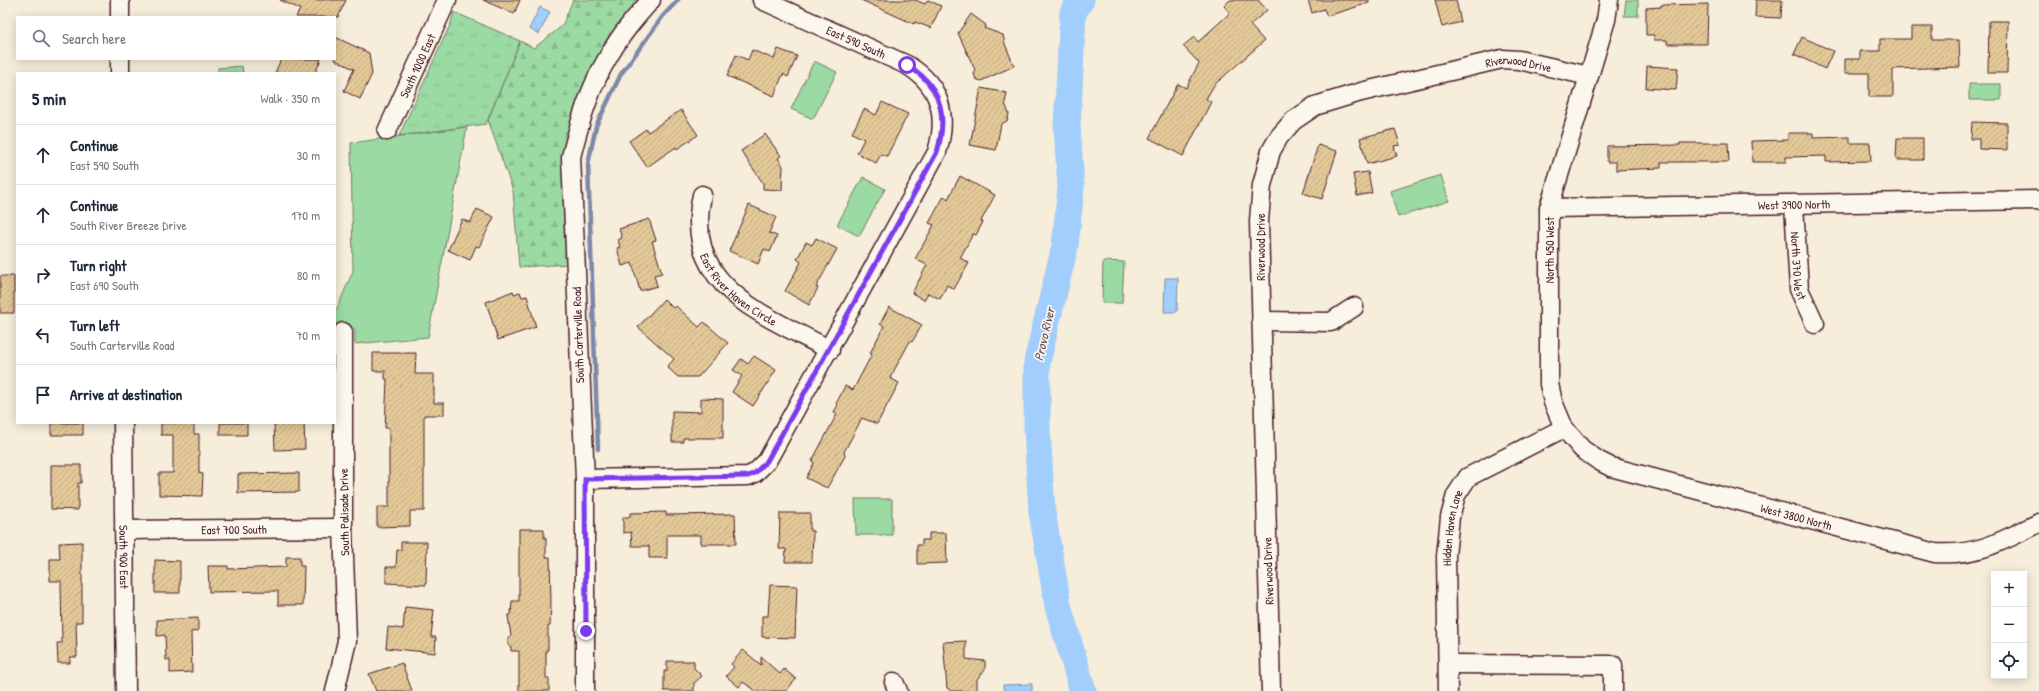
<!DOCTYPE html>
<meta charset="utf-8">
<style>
:root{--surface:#fff;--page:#f2f2f3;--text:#1f2937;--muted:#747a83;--line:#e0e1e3}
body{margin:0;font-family:"Patrick Hand",sans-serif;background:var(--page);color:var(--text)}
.controls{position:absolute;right:12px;bottom:12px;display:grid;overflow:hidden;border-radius:0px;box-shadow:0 2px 10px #0003}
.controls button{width:36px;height:36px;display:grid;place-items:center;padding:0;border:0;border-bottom:1px solid var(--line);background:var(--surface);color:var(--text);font:20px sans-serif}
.stop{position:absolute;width:12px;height:12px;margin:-9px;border:3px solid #7c3aed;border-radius:50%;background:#fff}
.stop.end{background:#7c3aed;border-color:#fff;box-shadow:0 1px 4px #0008}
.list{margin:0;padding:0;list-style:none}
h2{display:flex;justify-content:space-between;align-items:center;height:52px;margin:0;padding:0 16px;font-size:17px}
h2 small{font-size:13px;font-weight:400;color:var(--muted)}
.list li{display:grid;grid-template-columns:26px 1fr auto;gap:12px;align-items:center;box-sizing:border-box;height:60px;padding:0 16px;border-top:1px solid var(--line)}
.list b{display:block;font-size:15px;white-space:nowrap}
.list p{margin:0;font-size:13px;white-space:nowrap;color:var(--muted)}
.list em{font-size:13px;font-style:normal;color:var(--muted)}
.icon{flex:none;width:22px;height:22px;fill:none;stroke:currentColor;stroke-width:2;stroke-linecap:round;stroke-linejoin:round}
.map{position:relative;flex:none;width:2039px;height:691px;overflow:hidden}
.search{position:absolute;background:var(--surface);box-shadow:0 2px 10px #0003;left:16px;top:16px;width:320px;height:44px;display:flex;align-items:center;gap:10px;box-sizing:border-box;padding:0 14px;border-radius:0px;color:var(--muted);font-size:15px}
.panel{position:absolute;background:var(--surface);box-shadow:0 2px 10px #0003;left:16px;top:72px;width:320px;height:352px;border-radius:0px}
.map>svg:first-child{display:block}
.grass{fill:#9bdaa3;stroke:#727c67}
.forest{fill:url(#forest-firs);stroke:#727c67}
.park{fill:url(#park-tufts);stroke:#727c67}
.water{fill:#a1cefc;stroke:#7e88a8}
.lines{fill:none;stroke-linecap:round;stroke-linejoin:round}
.stream{stroke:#7e88a8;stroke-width:4.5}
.river{stroke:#a1cefc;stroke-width:27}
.building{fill:url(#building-hatch);stroke:#4a1f2b}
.minor-casing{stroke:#4a1f2b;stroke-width:21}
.minor{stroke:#fbf7ec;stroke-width:18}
.route{stroke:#7c3aed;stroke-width:5}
.labels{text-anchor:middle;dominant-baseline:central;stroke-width:3.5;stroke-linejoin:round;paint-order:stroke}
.street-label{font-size:12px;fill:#4a1f2b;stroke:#fbf7ec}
.water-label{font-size:13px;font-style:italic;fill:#604b5f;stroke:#fbf7ec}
</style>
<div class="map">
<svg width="2039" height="691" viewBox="0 0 2039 691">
<defs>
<pattern id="forest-firs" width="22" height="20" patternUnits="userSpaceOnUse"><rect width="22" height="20" fill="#9bdaa3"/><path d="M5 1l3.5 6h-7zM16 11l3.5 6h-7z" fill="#87bb8c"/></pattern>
<pattern id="park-tufts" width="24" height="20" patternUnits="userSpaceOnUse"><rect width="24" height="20" fill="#9bdaa3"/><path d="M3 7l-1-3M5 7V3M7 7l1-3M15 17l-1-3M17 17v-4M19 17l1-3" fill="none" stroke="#87bb8c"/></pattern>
<pattern id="building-hatch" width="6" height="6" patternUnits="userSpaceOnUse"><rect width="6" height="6" fill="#e3c998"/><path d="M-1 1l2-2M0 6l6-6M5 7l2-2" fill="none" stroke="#c4ac83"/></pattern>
</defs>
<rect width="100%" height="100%" fill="#f6eedb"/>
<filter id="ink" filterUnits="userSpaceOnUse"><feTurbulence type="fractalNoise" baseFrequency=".025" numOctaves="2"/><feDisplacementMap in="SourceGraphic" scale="8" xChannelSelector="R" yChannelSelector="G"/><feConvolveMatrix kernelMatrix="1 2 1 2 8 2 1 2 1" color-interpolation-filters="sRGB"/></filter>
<g filter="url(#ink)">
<path class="grass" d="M1626,0H1638V16H1624Z
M814,61L837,72L813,119L791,109Z
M242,66L243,73H218V68Z
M1969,84H2001V100H1969Z
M467,127L428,337L355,344V329L335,330V313L353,271L351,143Z
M1441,175L1449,201L1398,217L1390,191Z
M863,177L885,189L859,236L837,225Z
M1103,261L1124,262L1122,303H1102Z
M855,499H892V535H856Z"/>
<path class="forest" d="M573,0H641L624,18L592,66L570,133V264L519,267L513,191L488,120L520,41L534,48L562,26Z"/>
<path class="park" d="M454,12L520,41L486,124L399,136L451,23Z"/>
<path class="water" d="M540,7L550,12L539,34L529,29Z
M1165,278H1178L1177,312H1164Z
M1032,684V691H1004L1003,685Z"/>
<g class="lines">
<path class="stream" d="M598,449L588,164L596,126L621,74L663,16L678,0"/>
<path class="river" d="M1081,0L1073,12L1067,127L1071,187L1065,246L1037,362V429L1042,512L1058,606L1083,691"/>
</g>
<path class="building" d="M280,0H346L338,17H296L300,9Z
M483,0H520L514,14Z
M861,0H915L925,4L928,0L941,6L931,28L915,22L914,24Z
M1230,0H1258L1267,10L1250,25L1264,41L1214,85L1206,99L1211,102L1183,156L1149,138L1178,84L1186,88L1199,63L1183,46L1194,37L1198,42L1230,13L1224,6Z
M1308,0H1369V3L1327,16L1324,9L1312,13Z
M1435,0H1456L1461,22L1442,27Z
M1756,0H1782L1781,18L1755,17Z
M1708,4L1707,44H1667V40H1654V35H1646V8L1661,7V5Z
M971,14L986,25L984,28L1003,35L1005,44L1014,66L981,81L976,79L974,74L975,70L958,33Z
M1989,21H2008L2007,73H1988Z
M1911,27H1932V40H1959L1960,67L1893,69V97H1869V73H1845V59H1860V51H1880V39H1911Z
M335,37L369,53L372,74L360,99L344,91L354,69L335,60Z
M1802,37L1833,51L1825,69L1794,54Z
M778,49L797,56L788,77L783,74L774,96L727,76L736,55L748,60L752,50L774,59Z
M281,59H321L315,73H275Z
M1647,66L1678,68L1676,90L1646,88Z
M981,88L1007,93L1005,103L1009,114L1007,121L1001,124L996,150L970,145Z
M882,102L908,114L887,156L881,154L876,163L857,153L864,139L852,133L864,109L876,115Z
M681,110L698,135L677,149L676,147L647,167L629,141L646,129L648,132Z
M1972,122L2007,123V150L1979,149V139H1971Z
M1395,129L1400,145L1394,146L1397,156L1367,164L1360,138Z
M1788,133H1813V138L1850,137V143H1870L1871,161L1826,162V156L1786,157V162H1752L1751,141L1788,140Z
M765,134L781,156L778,158L783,166L782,190L763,189V183L741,151Z
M1897,138H1923V160H1896Z
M1680,143H1728L1729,162H1661V168L1616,170V162H1607V146L1680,145Z
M1318,145L1337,151L1322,199L1303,193Z
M1368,172L1372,193L1357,196L1353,174Z
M960,176L995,195L981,221L983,222L976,235L973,234L960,258L969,263L954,289L947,285L940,299L928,293L924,300L912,293L927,265L915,259L934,225L929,223L944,196L948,199Z
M749,205L776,217L769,233L777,236L770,252L764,249L758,264L729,251Z
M477,209L494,217L479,247L476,246L470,260L448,250L462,219L470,223Z
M649,219L656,240L652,241L662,273L654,275L657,286L640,291L632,263L622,266L617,248L620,247L618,240L622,238L619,229Z
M816,238L837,249L816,287L818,288L809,305L785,291L801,262L797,259L806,242L812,245Z
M0,276H14V313H0Z
M513,291L514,294L520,292L522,297L527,296L536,327L498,340L486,302Z
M664,299L673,308L676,306L699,327L704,322L728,343L698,377H678L667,367L674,359L638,327Z
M889,307L922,325L912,342L910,341L890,378L899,383L877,424L862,418L844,452L845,456L827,488L806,478L814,463L812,461L837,414L834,412L838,405L836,404L845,386L853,390L872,354L870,353L884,326L880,324Z
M373,353H416L415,374H434V403H444V415H424V511H410V526L377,527V507H389V428H385L387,379H385V371H373Z
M754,356L776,370L753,406L732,392L742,376L733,370L741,359L748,364Z
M701,398L723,399V438H683V442H672V411L701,412Z
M51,423H83V435H51Z
M161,423H194V434H199V473L203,474L202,496L159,495V473H173V435H161Z
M220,423H247V435H220Z
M274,423H304L305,449L275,450Z
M51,465H81V483H78V510L51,509Z
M299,473V492L238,493V474Z
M666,512V515L735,514L736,544H701V535H667V558H649V546H632L631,532L623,533V517H630V513Z
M780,513H810V531H813L812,562H785L786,549H779Z
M519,529H544V538H546V557H550L551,602L550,626H548V650H546V678H549V691H519V651H511V647L508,645V639L511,636L508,616L511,614L512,601H519Z
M929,533H946L947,563L917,564V545H922V540H929Z
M82,542V622H76L77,657H70V663H58L57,643H62L61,581H50V559H60L59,543Z
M401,542H427L426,585L386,583V567H396L397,550H401Z
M286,557H300V566H304L303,605H278V591L209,592L208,566H228V569L286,567Z
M155,560L180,561V593H155Z
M770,585L797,586L795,638L762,637V616H768Z
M405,607L434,610L431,637H436L435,653L386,648L388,627L403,629Z
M198,618V631L191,632L192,672L170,673V660H166L165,635L157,636V620Z
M966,641V659L985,661V670L977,679V691H951L947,688L943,642Z
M743,650L761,665V657L780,674L784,669L796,679L786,691H756L743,682L739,687L726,676L734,667L731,664Z
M667,661H694V668L702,676L694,683V691H664V671H667Z
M402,663L412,691H376L369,674Z"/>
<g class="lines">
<g class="minor-casing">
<g id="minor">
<path d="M120,0V17"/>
<path id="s1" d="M1609,0L1606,20L1549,208V384L1553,402L1564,428L1582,449L1599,461L1611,467L1935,553C1978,556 2002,541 2039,523"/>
<path d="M120,59V73"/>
<path id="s2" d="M387,131L447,0"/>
<path id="s3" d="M702,195C682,288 764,314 830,350"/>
<path id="s4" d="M1794,205L1799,289L1815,324"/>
<path id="s5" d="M1549,208L2039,200"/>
<path d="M1261,321L1331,322L1354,307"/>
<path id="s6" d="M123,423L126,691"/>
<path d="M585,479L748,476L755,473L767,461L937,152C948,116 941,85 907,65L762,0"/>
<path id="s7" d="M124,530L343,528"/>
<path d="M1448,664L1613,665V691"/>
<path d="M894,682L898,691"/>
<path d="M335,691L347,641L343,528V332"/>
<path d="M585,691V479L571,157C580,121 590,86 610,54C621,34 636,17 651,0"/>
<path id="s8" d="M1271,691L1259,221L1262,185L1271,151L1279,137L1293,121L1315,106L1361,92L1502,59L1519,60L1589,76"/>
<path id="s9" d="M1448,691L1446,556L1450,517L1456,495L1468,477L1564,428"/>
</g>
</g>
<use href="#minor" class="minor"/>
</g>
</g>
<g class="lines" filter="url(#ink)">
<path class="route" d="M586,631L585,479L748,476L755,473L767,461L937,152C948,116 941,85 907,65"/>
</g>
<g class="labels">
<g class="street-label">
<text transform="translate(856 42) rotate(24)">East 590 South</text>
<text stroke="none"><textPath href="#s2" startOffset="72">South 1000 East</textPath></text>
<text stroke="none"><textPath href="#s8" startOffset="815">Riverwood Drive</textPath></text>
<text stroke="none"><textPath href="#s5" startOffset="245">West 3900 North</textPath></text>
<text transform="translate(1260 247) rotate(-90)">Riverwood Drive</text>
<text transform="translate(1549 250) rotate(-90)">North 450 West</text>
<text stroke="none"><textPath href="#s4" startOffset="61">North 370 West</textPath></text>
<text stroke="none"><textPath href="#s3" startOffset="110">East River Haven Circle</textPath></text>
<text transform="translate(578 335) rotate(-92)">South Carterville Road</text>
<text transform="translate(344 512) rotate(-91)">South Palisade Drive</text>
<text stroke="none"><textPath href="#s1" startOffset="693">West 3800 North</textPath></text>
<text stroke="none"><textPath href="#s7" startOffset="110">East 700 South</textPath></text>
<text stroke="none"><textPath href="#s9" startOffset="164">Hidden Haven Lane</textPath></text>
<text stroke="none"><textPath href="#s6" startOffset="134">South 900 East</textPath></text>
<text transform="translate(1268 571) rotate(-92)">Riverwood Drive</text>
</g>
<g class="water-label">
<text transform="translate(1044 334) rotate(-77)">Provo River</text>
</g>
</g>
</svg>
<div class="controls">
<button>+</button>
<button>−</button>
<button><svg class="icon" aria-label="locate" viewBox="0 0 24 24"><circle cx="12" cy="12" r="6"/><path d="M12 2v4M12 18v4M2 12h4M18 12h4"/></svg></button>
</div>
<div class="stop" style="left:907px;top:65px"></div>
<div class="stop end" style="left:586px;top:631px"></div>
<div class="search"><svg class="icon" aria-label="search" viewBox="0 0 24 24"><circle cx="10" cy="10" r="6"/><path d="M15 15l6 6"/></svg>Search here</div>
<section class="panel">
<h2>5 min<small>Walk · 350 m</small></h2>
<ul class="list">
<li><svg class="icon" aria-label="ahead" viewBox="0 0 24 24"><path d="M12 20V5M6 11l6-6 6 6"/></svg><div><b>Continue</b><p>East 590 South</p></div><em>30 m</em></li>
<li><svg class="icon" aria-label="ahead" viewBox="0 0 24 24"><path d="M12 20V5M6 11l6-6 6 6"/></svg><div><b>Continue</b><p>South River Breeze Drive</p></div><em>170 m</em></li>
<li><svg class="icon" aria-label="right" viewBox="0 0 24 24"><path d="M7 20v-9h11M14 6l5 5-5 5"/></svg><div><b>Turn right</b><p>East 690 South</p></div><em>80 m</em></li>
<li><svg class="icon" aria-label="left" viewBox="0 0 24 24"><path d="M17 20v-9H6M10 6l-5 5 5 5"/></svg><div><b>Turn left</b><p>South Carterville Road</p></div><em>70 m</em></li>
<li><svg class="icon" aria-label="arrive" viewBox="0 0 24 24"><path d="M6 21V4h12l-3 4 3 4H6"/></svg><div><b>Arrive at destination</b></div></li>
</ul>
</section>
</div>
